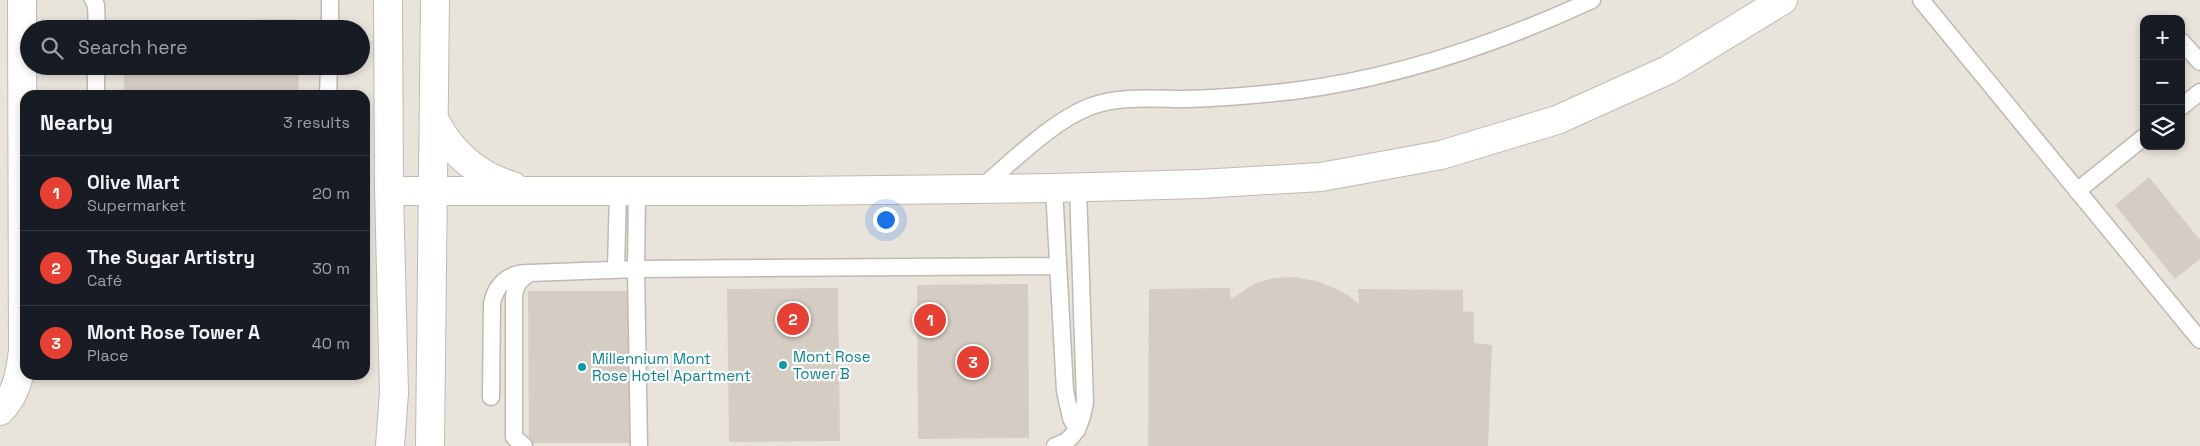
<!DOCTYPE html>
<meta charset="utf-8">
<style>
:root{--surface:#171b24;--page:#242831;--text:#f1f3f6;--muted:#9ea1a6;--line:#363941;--accent:#e54033}
body{margin:0;font-family:"Space Grotesk",sans-serif;background:var(--page);color:var(--text)}
.controls{position:absolute;right:15px;top:15px;display:grid;overflow:hidden;border-radius:10px;box-shadow:0 2px 8px #0003}
.controls button{width:45px;height:45px;display:grid;place-items:center;padding:0;border:0;border-bottom:1px solid var(--line);background:var(--surface);color:var(--text);font:25px sans-serif}
.you{position:absolute;left:885px;top:219px;width:18px;height:18px;margin:-12px;border:4px solid #fff;border-radius:50%;background:#1a73e8;box-shadow:0 0 0 8px #1a73e833}
.badge{display:grid;place-items:center;width:32px;height:32px;border-radius:50%;background:var(--accent);color:#fff;font-size:16px;font-weight:700}
.pin{position:absolute;translate:-50% -50%;border:2px solid #fff;box-shadow:0 1px 5px #0006}
.list{margin:0;padding:0;list-style:none}
h2{display:flex;justify-content:space-between;align-items:center;height:65px;margin:0;padding:0 20px;font-size:21px}
h2 small{font-size:16px;font-weight:400;color:var(--muted)}
.list li{display:grid;grid-template-columns:32px 1fr auto;gap:15px;align-items:center;box-sizing:border-box;height:75px;padding:0 20px;border-top:1px solid var(--line)}
.list b{display:block;font-size:19px;white-space:nowrap}
.list p{margin:0;font-size:16px;white-space:nowrap;color:var(--muted)}
.list em{font-size:16px;font-style:normal;color:var(--muted)}
.icon{flex:none;width:28px;height:28px;fill:none;stroke:currentColor;stroke-width:2;stroke-linecap:round;stroke-linejoin:round}
.map{position:relative;flex:none;width:2200px;height:446px;overflow:hidden}
.search{position:absolute;background:var(--surface);box-shadow:0 2px 8px #0003;left:20px;top:20px;width:350px;height:55px;display:flex;align-items:center;gap:12px;box-sizing:border-box;padding:0 18px;border-radius:28px;color:var(--muted);font-size:19px}
.panel{position:absolute;background:var(--surface);box-shadow:0 2px 8px #0003;left:20px;top:90px;width:350px;height:290px;border-radius:15px}
.map>svg:first-child{display:block}
.residential{fill:#e8e3db;fill-rule:evenodd}
.building{fill:#d5cdc3}
.lines{fill:none;stroke-linecap:round;stroke-linejoin:round}
.service-casing{stroke:#c0b9b0;stroke-width:19}
.minor-casing{stroke:#c0b9b0;stroke-width:30}
.service{stroke:#fff;stroke-width:16}
.minor{stroke:#fff;stroke-width:28}
.culture-dot{fill:#0f9aa8;stroke:#fff;stroke-width:2}
.labels{text-anchor:middle;dominant-baseline:central;stroke-width:4.5;stroke-linejoin:round;paint-order:stroke}
.culture-label{font-size:15px;fill:#0d838f;stroke:#fff;text-anchor:start}
</style>
<div class="map">
<svg width="2200" height="446" viewBox="0 0 2200 446">
<rect width="100%" height="100%" fill="#f5f2ed"/>
<path class="residential" d="M0,0H2200V446H0ZM2144,19H2181V146H2144ZM29,29H361V66H29ZM25,95H365V375H25Z"/>
<path class="building" d="M297,19V29H123V22Z
M124,66H298L299,95H124Z
M2149,177L2200,240V259L2175,279L2115,205Z
M1296,277L1316,281L1336,289L1351,297L1359,305L1358,289L1463,290V311L1474,312V343L1492,345L1488,446H1148L1149,289L1230,288L1231,299L1254,284L1274,278Z
M1028,284L1029,438L918,439L917,285Z
M838,288L840,441L729,442L727,289Z
M528,291H636V443H529Z"/>
<g class="lines">
<g class="service-casing">
<path id="service" d="M93,0L96,5L97,29
M1921,0L2200,340
M330,29V0
M2181,41L2200,62
M96,95V66
M328,95L329,66
M2181,107L2200,92
M981,188C1012,162 1051,122 1089,107C1119,95 1156,99 1187,99C1222,98 1258,95 1293,91C1397,78 1497,44 1592,0
M1054,188L1065,391L1071,418L1077,430
M637,191L636,269L639,446
M2077,191L2144,137
M616,269L618,191
M491,397L492,303C496,285 508,273 528,273
M524,446L514,437V298C515,285 519,280 530,273L636,269L1058,266
M1055,446C1076,441 1082,421 1085,402L1078,187"/>
</g>
<g class="minor-casing">
<path id="minor" d="M388,0L389,191L394,393L390,446
M435,121C452,153 478,176 513,186
M389,191H793L1054,188L1200,184L1321,177L1441,155L1557,120L1668,70L1783,0
M0,411C17,394 20,374 23,351L22,0
M430,446L435,0"/>
</g>
<use href="#service" class="service"/>
<use href="#minor" class="minor"/>
</g>
<g class="culture-dot">
<circle cx="783" cy="365" r="5"/>
<circle cx="582" cy="367" r="5"/>
</g>
<g class="labels">
<g class="culture-label">
<text x="793" y="356">Mont Rose<tspan x="793" dy="17">Tower B</tspan></text>
<text x="592" y="358">Millennium Mont<tspan x="592" dy="17">Rose Hotel Apartment</tspan></text>
</g>
</g>
</svg>
<div class="controls">
<button>+</button>
<button>−</button>
<button><svg class="icon" aria-label="layers" viewBox="0 0 24 24"><path d="M12 4l9 5-9 5-9-5zM3 14l9 5 9-5"/></svg></button>
</div>
<div class="you"></div>
<div class="pin badge" style="left:930px;top:320px">1</div>
<div class="pin badge" style="left:793px;top:319px">2</div>
<div class="pin badge" style="left:973px;top:362px">3</div>
<div class="search"><svg class="icon" aria-label="search" viewBox="0 0 24 24"><circle cx="10" cy="10" r="6"/><path d="M15 15l6 6"/></svg>Search here</div>
<section class="panel">
<h2>Nearby<small>3 results</small></h2>
<ul class="list">
<li><span class="badge">1</span><div><b>Olive Mart</b><p>Supermarket</p></div><em>20 m</em></li>
<li><span class="badge">2</span><div><b>The Sugar Artistry</b><p>Café</p></div><em>30 m</em></li>
<li><span class="badge">3</span><div><b>Mont Rose Tower A</b><p>Place</p></div><em>40 m</em></li>
</ul>
</section>
</div>
